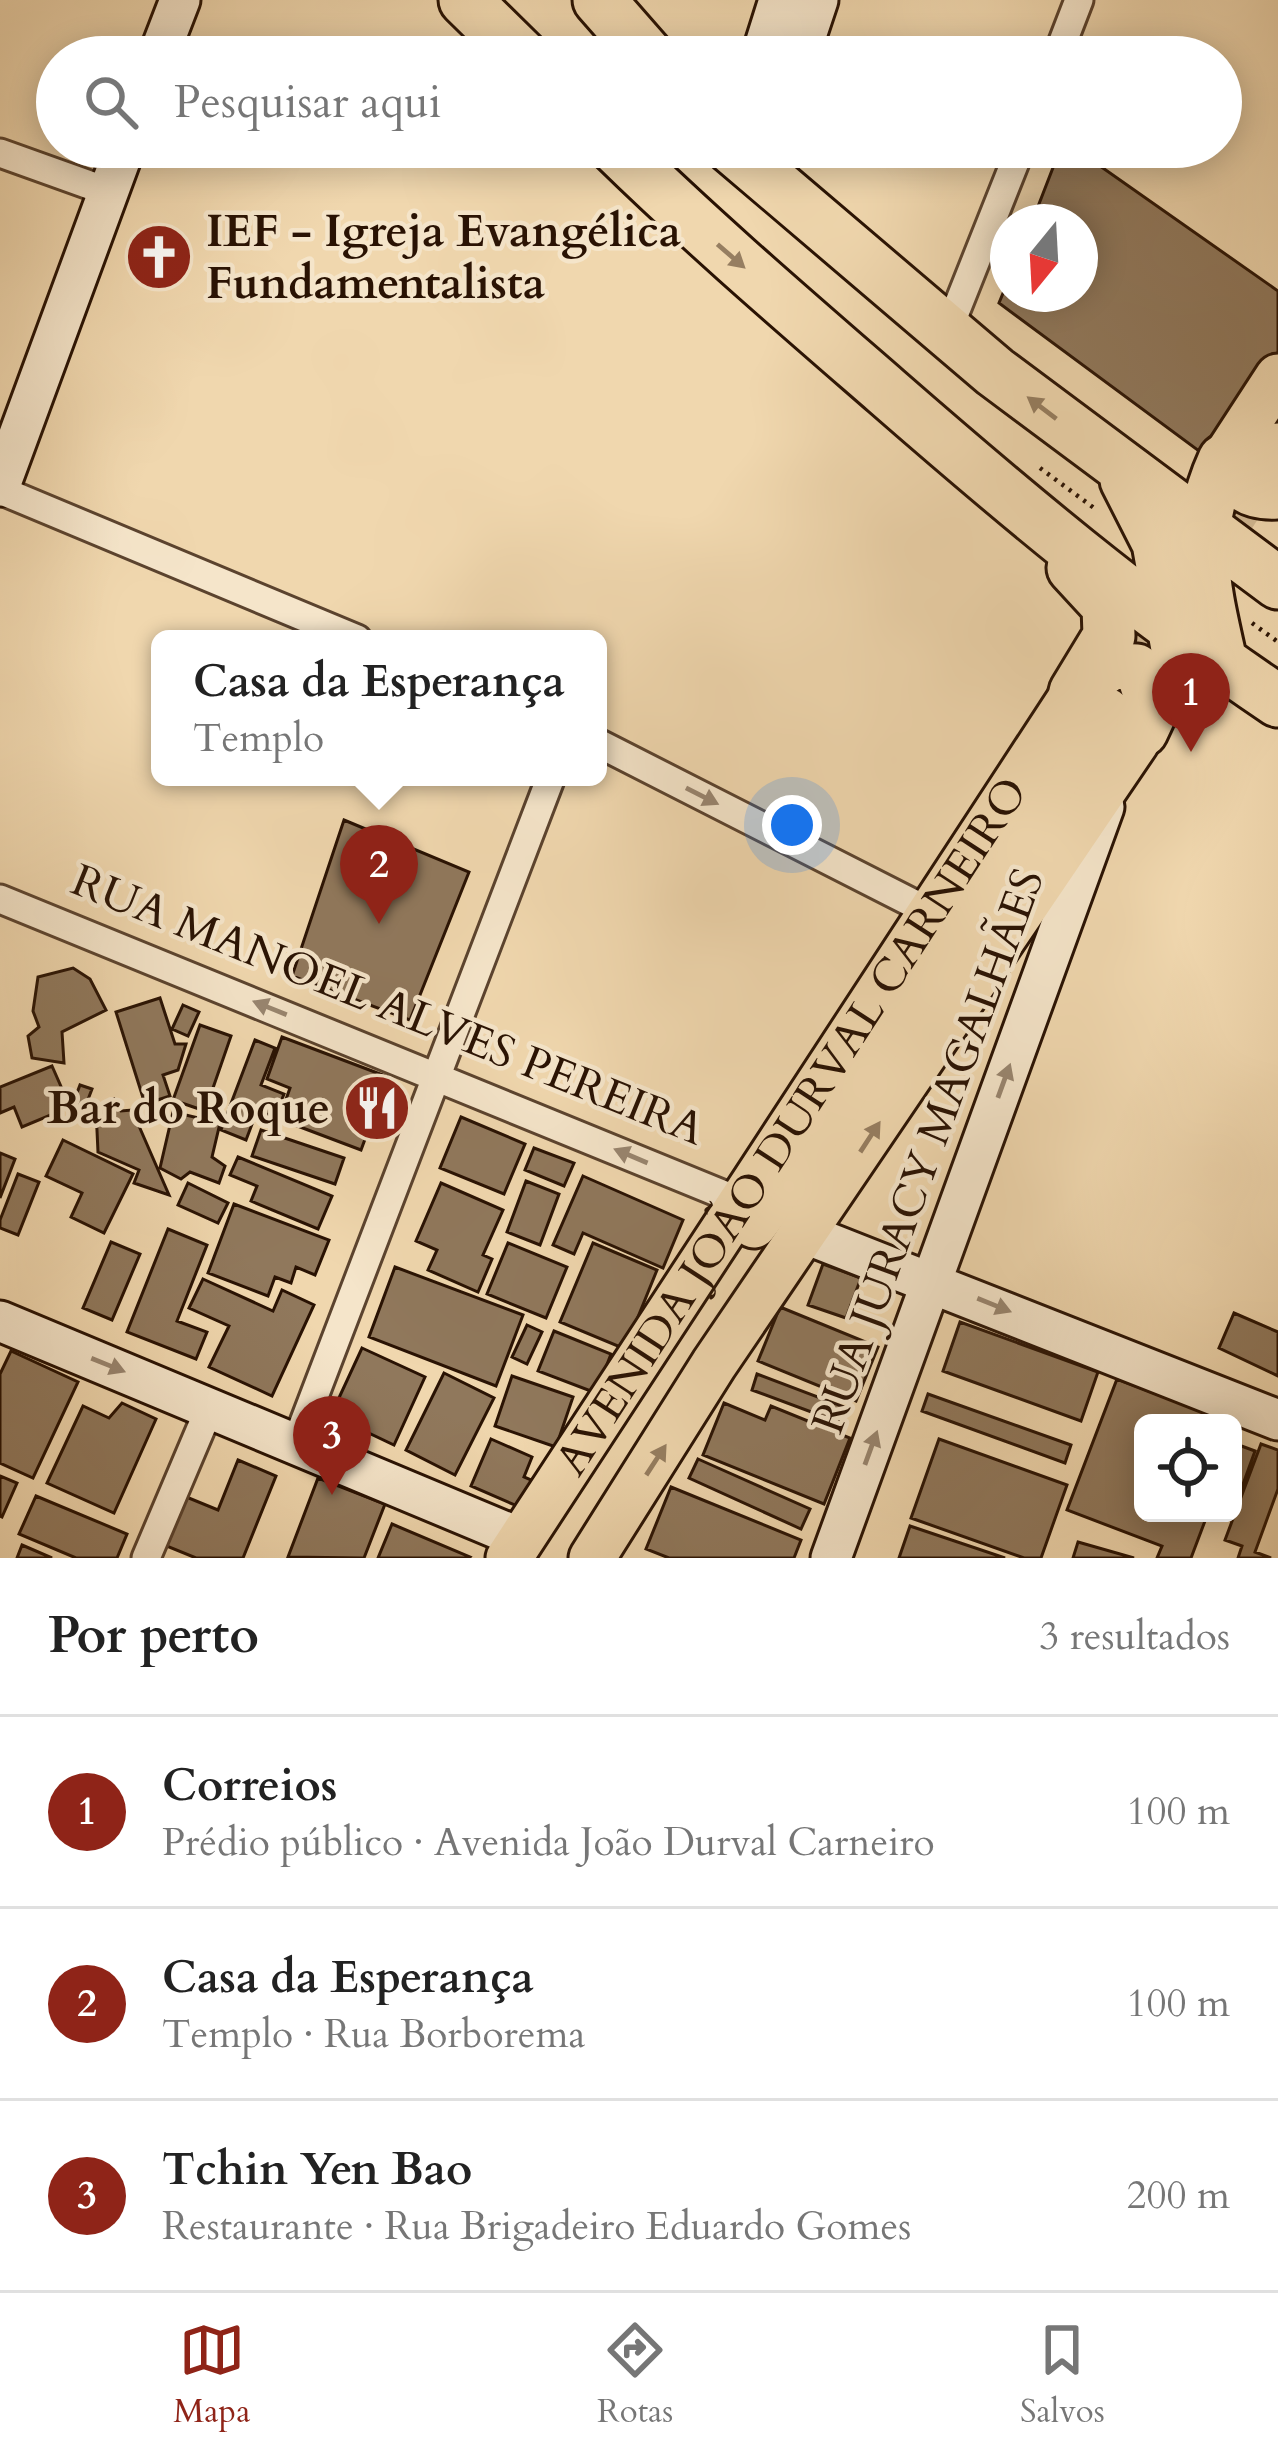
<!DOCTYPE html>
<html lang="pt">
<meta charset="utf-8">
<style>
:root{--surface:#fff;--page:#f6f6f6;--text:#222;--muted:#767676;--line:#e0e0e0;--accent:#8f2418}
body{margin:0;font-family:Cardo,serif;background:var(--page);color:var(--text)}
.controls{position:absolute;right:36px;bottom:36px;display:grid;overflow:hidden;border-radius:18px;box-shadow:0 6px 30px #0003}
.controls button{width:108px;height:108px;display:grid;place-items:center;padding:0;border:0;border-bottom:3px solid var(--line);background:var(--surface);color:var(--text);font:60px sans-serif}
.compass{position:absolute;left:990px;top:204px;width:108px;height:108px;border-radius:50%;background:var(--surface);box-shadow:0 6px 30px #0003;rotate:198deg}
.you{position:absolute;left:792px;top:825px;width:42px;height:42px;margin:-30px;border:9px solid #fff;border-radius:50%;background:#1a73e8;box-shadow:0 0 0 18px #1a73e833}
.badge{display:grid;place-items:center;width:78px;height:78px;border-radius:50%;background:var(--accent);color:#fff;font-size:39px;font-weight:700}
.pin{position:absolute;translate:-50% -99px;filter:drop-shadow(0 3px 6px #0008)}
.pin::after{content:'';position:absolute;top:63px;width:42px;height:36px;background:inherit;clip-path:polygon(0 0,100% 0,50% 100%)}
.popup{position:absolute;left:151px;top:630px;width:456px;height:156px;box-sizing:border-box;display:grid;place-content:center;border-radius:18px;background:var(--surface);filter:drop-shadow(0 3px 9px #0005);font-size:39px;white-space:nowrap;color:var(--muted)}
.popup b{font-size:45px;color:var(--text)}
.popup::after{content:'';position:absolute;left:50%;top:100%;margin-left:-24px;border:24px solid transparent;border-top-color:var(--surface)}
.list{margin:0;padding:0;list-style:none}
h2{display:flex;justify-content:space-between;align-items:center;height:156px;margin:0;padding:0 48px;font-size:51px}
h2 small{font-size:39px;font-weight:400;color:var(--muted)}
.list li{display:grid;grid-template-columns:78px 1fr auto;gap:36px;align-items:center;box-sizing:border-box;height:192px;padding:0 48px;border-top:3px solid var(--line)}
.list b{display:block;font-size:45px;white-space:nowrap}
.list p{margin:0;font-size:39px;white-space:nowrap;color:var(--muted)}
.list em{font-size:39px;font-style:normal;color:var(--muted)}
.icon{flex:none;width:66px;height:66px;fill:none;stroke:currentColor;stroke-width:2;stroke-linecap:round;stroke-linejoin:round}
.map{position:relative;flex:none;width:1278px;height:1558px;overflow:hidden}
.search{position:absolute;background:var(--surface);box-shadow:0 6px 30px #0003;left:36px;right:36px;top:36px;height:132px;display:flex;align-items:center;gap:30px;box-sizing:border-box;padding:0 42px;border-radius:66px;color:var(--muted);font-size:45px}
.sheet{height:732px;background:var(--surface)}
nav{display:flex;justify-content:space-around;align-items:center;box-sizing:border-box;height:168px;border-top:3px solid var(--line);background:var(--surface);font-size:33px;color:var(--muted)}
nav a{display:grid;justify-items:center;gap:6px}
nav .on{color:var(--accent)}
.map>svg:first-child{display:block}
.building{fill:#90785c;stroke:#291203;stroke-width:3}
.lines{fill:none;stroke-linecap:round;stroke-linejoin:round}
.primary-tunnel{stroke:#d2b994;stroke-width:45;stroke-dasharray:45 22;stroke-linecap:butt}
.street-casing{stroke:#5b432e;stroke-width:33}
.secondary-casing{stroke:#291203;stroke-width:45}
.primary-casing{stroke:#291203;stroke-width:51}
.highway-casing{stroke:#291203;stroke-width:57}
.path{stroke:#291203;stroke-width:4.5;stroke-dasharray:3 6;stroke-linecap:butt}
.street{stroke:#f5e5ca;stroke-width:27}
.secondary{stroke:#f5e5ca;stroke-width:39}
.primary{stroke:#f0d7ae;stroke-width:45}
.highway{stroke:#f0d7ae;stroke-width:51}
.oneway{fill:#967e61}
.oneway2{fill:#998670}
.labels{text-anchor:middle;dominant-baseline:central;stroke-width:9;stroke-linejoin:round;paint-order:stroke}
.poi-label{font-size:45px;font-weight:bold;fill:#291203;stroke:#f5e5ca;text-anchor:start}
.street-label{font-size:45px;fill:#291203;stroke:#f5e5ca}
</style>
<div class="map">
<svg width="1278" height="1558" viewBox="0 0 1278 1558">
<rect width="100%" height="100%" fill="#f0d7ae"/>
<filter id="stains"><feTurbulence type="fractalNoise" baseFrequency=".00167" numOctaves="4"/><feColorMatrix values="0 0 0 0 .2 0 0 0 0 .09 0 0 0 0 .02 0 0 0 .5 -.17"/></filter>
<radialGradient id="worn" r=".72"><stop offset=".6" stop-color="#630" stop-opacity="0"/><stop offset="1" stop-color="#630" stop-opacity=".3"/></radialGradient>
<path class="building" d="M1061,147H1073L1278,291V352L1203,454L999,303L1008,281V294H1080V222H1032Z
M344,820L469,872L410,1020L292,976Z
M73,968L90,979L106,1010L62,1032L64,1063L32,1058L28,1036L39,1027L33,1011L38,977Z
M160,998L175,1044H186L178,1070L163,1075L170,1096L145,1104L116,1012Z
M183,1005L199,1012L188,1036L172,1029Z
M200,1025L231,1036L205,1111L173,1100Z
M282,1037L388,1077L361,1150L279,1119L290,1088L267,1079Z
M255,1040L275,1048L261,1085L284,1094L275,1117L257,1111L246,1140L221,1130Z
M52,1066L70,1107L22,1127L14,1107L0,1113V1087Z
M80,1085L92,1089L84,1110L72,1106Z
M114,1099L121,1111L132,1110L169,1195L134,1183L139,1170L98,1152L96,1109Z
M173,1112L220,1123L212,1157L225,1166L219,1183L190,1172L181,1179L160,1168Z
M461,1117L525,1144L504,1194L440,1168Z
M261,1130L344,1158L335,1184L252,1156Z
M63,1140L133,1174L104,1233L71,1217L82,1193L46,1176Z
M534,1148L574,1163L564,1186L525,1170Z
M0,1153L15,1159L0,1198Z
M238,1157L332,1196L318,1229L251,1201L257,1186L230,1175Z
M18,1174L39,1182L18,1235L0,1228V1220Z
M583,1176L683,1220L663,1268L583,1233L574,1254L553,1245Z
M526,1181L559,1194L540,1245L507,1232Z
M188,1183L228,1203L218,1223L178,1205Z
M441,1183L503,1210L483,1255L492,1259L478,1292L428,1270L437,1250L416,1241Z
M234,1204L329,1240L315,1275L296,1267L291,1283L275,1277L268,1296L208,1273Z
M168,1229L207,1245L177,1321L207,1332L196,1359L127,1332Z
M111,1242L140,1254L112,1320L83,1308Z
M508,1243L567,1267L546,1318L487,1294Z
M593,1243L657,1270L625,1349L560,1322Z
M823,1264L861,1278L846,1318L808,1305Z
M395,1267L523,1315L496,1386L369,1337Z
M203,1279L273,1311L282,1290L314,1305L272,1396L209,1367L229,1326L189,1308Z
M780,1307L878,1347L856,1401L758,1361Z
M1234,1313L1278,1332V1376L1219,1348Z
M960,1322L1098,1372L1081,1421L943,1371Z
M527,1325L542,1332L527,1364L512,1357Z
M554,1331L611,1354L596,1393L538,1371Z
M362,1348L425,1377L394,1445L331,1415Z
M11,1351L78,1382L33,1478L0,1463V1374Z
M444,1373L494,1398L455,1475L406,1450Z
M757,1374L847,1408L841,1423L752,1390Z
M512,1376L573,1397L556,1447L495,1426Z
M1117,1379L1233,1423H1143V1513H1208L1191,1558H1157L1162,1546L1067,1510Z
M928,1394L1071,1445L1065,1463L922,1411Z
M122,1403L156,1419L114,1513L47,1483L83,1406L109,1418Z
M724,1403L765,1420L771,1406L850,1438L824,1504L703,1455Z
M491,1439L532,1457L524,1477L536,1482L517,1506L471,1486Z
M939,1439L1067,1485L1041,1558H1024L911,1518Z
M1236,1444L1255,1451L1233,1512V1452Z
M1261,1444L1278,1450V1489L1255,1552L1271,1558H1238L1242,1546L1225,1540Z
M698,1459L810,1509L801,1529L689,1478Z
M238,1460L276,1476L243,1558H196L164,1545L184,1496L218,1510Z
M0,1476L17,1483L2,1517L0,1516Z
M318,1478L385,1504L364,1558L288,1557Z
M671,1487L801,1540L794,1558H669L646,1549Z
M36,1496L127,1534L117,1558H76L19,1534Z
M392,1524L470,1557L469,1558H378Z
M910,1526L1005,1558H899Z
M1078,1542L1134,1558H1073Z
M22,1545L52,1558H17Z"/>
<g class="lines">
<path class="primary-tunnel" d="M1107,711L1268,462"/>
<g class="street-casing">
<path id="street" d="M1057,57L1079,0
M0,153L109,192
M947,333L1021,147
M0,490L357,639
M598,743L930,912
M0,899L739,1201
M297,1441L551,777
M146,1558L210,1407"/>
</g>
<g class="secondary-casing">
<path id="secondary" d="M158,57L180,0
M761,57L779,0
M799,57L818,0
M0,486L125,147
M806,1234L1278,1420
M0,1321L520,1538
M831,1558L1104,807"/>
</g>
<g class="primary-casing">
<g id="primary">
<path d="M1278,377L1224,460C1234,487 1249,498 1278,496"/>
<path d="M1270,460L1278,446"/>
<path d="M754,1225L907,1020L1107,711"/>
<path id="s1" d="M509,1558L1075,692L1113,666L1137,667L1146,694L1136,742L714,1364L592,1558"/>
</g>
</g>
<g class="highway-casing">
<path id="highway" d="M465,0L523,57
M599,0L649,57
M615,147C702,232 794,311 886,391C1012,501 1139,608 1278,701
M731,147L995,372L1278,583
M1126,480L1158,543L1178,654L1142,731
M1073,568L1108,606L1109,636L1075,692
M1220,657C1203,581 1191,533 1224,460"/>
</g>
<path class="path" d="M561,44L573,57
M1040,468L1094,508
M1252,623L1278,642"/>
<use href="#street" class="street"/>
<use href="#secondary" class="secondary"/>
<use href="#primary" class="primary"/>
<use href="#highway" class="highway"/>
</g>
<defs><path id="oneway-solid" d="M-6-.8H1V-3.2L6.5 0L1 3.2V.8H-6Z" transform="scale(3)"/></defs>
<g class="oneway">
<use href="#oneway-solid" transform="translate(731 256) rotate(41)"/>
<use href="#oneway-solid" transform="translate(1042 408) rotate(-143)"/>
<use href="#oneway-solid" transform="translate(870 1137) rotate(-57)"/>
<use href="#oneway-solid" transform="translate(656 1460) rotate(-57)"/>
</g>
<g class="oneway2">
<use href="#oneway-solid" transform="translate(702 796) rotate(27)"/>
<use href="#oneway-solid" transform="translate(270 1008) rotate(-158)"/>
<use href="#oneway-solid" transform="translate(1004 1081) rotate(-70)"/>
<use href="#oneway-solid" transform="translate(631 1156) rotate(-157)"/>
<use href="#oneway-solid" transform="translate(994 1305) rotate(22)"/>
<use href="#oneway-solid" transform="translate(108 1365) rotate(22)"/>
<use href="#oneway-solid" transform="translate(871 1448) rotate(-70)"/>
</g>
<defs>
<g id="church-disc" transform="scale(3.45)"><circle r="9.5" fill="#8f2418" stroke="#f5e5ca"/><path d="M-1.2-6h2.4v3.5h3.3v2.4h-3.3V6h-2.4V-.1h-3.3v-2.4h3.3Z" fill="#fff"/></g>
<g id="restaurant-disc" transform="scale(3.45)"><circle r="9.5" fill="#8f2418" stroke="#f5e5ca"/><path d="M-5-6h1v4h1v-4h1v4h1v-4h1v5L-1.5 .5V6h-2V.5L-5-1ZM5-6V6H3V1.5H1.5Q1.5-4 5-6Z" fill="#fff"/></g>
</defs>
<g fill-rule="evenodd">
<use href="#church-disc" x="159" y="257"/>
<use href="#restaurant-disc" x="377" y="1108"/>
</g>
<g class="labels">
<g class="poi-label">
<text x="206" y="231">IEF - Igreja Evangélica<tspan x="206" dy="52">Fundamentalista</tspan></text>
<text x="330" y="1108" text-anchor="end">Bar do Roque</text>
</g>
<g class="street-label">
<text transform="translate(388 1005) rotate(22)">RUA MANOEL ALVES PEREIRA</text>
<text stroke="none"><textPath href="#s1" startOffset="516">AVENIDA JOÃO DURVAL CARNEIRO</textPath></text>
<text transform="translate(928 1151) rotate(-70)">RUA JURACY MAGALHÃES</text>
</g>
</g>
<rect width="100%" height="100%" filter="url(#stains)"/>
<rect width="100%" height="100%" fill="url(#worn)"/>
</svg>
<div class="controls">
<button><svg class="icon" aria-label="locate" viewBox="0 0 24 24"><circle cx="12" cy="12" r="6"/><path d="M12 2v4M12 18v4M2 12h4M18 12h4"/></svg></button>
</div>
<svg class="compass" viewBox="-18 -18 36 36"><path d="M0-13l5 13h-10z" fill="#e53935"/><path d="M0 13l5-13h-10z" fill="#767676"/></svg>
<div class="you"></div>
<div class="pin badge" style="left:1191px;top:752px">1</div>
<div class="pin badge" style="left:379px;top:924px">2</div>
<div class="popup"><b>Casa da Esperança</b>Templo</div>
<div class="pin badge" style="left:332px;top:1495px">3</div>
<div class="search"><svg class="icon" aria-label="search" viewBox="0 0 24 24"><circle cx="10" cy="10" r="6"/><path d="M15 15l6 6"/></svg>Pesquisar aqui</div>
</div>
<section class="sheet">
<h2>Por perto<small>3 resultados</small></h2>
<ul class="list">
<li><span class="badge">1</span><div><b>Correios</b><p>Prédio público · Avenida João Durval Carneiro</p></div><em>100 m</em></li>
<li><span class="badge">2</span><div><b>Casa da Esperança</b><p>Templo · Rua Borborema</p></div><em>100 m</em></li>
<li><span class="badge">3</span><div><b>Tchin Yen Bao</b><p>Restaurante · Rua Brigadeiro Eduardo Gomes</p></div><em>200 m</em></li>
</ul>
</section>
<nav>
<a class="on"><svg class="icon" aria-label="map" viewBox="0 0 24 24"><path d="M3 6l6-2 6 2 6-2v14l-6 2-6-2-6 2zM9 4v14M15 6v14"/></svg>Mapa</a>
<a><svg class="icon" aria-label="directions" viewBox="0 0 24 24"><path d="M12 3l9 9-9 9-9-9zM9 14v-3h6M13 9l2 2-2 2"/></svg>Rotas</a>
<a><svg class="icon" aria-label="saved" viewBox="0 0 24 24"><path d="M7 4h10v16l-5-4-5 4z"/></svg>Salvos</a>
</nav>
